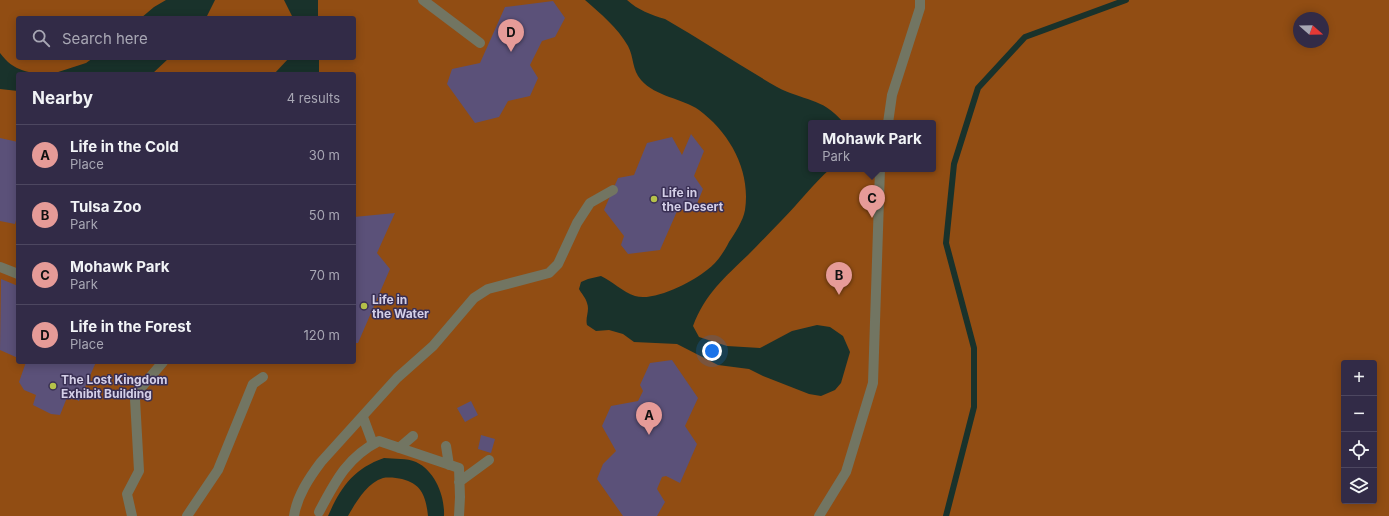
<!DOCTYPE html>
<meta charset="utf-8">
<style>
:root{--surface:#322b47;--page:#3d3752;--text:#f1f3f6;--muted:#a8a7b4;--line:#4d4760;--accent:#e69b98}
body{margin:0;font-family:Inter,sans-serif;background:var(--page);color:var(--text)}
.controls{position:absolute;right:12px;bottom:12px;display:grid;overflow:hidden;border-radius:4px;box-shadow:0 2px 10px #0003}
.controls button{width:36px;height:36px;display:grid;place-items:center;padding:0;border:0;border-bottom:1px solid var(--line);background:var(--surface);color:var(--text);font:20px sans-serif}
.compass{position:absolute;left:1293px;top:12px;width:36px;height:36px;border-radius:50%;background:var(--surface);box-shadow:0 2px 10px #0003;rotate:110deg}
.you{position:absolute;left:712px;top:351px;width:14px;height:14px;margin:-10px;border:3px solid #fff;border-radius:50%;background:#1a73e8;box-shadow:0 0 0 6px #1a73e833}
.badge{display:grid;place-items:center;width:26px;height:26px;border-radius:50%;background:var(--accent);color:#111;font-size:13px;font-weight:700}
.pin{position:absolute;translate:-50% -33px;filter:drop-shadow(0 1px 2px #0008)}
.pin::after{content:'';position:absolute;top:21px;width:14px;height:12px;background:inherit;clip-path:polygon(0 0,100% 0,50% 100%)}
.popup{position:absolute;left:808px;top:120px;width:128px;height:52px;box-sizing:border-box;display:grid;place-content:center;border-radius:4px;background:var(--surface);filter:drop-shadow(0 1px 3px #0005);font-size:13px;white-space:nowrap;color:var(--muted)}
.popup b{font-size:15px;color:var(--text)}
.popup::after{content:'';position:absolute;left:50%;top:100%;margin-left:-8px;border:8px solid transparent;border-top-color:var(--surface)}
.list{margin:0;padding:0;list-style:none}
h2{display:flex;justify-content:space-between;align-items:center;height:52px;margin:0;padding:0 16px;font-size:17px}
h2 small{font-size:13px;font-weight:400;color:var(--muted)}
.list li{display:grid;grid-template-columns:26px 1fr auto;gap:12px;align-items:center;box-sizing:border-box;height:60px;padding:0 16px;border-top:1px solid var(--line)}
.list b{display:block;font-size:15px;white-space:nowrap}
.list p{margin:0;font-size:13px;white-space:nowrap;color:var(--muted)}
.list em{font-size:13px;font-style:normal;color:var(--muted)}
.icon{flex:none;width:22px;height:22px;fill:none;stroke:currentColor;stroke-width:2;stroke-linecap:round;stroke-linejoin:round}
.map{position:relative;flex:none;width:1389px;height:516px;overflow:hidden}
.search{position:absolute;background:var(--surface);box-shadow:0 2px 10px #0003;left:16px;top:16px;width:340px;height:44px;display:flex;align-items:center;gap:10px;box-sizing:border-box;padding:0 14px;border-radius:4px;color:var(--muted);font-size:15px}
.panel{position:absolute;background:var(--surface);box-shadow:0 2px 10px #0003;left:16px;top:72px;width:340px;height:292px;border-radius:4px}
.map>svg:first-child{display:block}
.green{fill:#914d13;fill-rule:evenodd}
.water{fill:#19322b}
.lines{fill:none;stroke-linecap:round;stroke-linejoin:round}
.stream{stroke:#19322b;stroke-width:6}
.building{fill:#5b5179}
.minor{stroke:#727562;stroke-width:10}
.poi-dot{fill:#b5c24a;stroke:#392f54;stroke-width:1.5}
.labels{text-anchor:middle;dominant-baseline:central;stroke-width:3;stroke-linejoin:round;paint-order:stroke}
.poi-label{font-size:12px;font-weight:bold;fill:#d4cfe7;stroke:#392f54;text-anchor:start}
</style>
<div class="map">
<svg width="1389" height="516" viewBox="0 0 1389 516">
<rect width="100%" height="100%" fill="#43395f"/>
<path class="green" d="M0,0H1389V516H0ZM18,18H354V58H18ZM1299,18H1323V42H1299ZM18,74H354V362H18ZM811,123H933V169H811ZM1344,363H1374V501H1344Z"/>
<path class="water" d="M166,0H215L206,18H141L154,7Z
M284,0H318V18H293Z
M585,0H627C638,10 651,15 665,19C703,41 739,65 777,87C803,101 822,97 843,122V123H811V169H830C813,184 799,203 782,220C771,231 760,243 748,255C725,277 705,294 693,326L699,337L727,346L760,348L792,331L817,325L830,327L843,336L850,352L841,383L835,390L821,396L809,394L763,376L749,369L718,365L677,344L634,342L623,334L609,330L596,331L587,325C585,317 590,311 587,303C586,298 581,293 579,289L581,282L588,279L601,276C612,281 623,292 635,296C654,302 692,282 707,270C716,264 724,252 729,242C735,233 743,221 745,210C751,171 730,133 699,110C682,98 656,97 641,80C632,70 634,57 628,46C618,28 600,13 585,0Z
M0,53C14,72 29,73 51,74H18V91L0,89Z
M93,58H169L152,74H52L86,63Z
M289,58H319V74H274Z
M384,458C394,459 407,458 416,462C435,471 445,496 444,516H428C426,497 422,484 402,479C397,478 389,477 383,478C367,483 356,502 348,516H328C341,487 353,469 384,458Z"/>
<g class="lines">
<path class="stream" d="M946,516L974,407V348L946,243L954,164L978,88L1025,37L1126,0"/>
</g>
<path class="building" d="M553,1L565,18L555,37L542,41L530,65L538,78L530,96L508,101L499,117L475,123L447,84L452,69L480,63L505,7Z
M691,134L704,151L694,176L703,189L694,211L678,209L660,250L628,254L621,245L624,236L604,210L618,178L634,175L647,143L672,137L682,155Z
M0,138L18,142V212L15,224L0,221Z
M395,213L377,253L390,269L358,343H354V217Z
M1,279L18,286V358L0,350Z
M672,360L698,398L685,426L697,444L680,483L666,476L662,477L657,489L665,502L657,516H623L597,479L603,464L616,451L602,426L611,406L638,401L643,391L640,385L650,363Z
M26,362H96L79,401L68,395L60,415L51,414L33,405L36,395L24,390L19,382Z
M471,401L478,415L465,422L457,408Z
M481,435L495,439L491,453L478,449Z"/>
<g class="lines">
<path class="minor" d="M423,0L480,43
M888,123L892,95L920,8V0
M0,267L18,274
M363,417L373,444
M446,446L449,465
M399,448L413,436
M459,482L489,460
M319,512C335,482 347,457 379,441L459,468L460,497L459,516
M132,516L127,494L139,471L135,399L140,389L163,362
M187,516L218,470L253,384L263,377
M294,516C297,496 309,478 321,462L397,378L433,346L474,298L488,289L549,273L558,264L577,223L590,203L613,190
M819,516L846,472L873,383L880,169"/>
</g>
<g class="poi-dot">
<circle cx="654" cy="199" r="4"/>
<circle cx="364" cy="306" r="4"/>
<circle cx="53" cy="386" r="4"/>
</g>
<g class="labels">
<g class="poi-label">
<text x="662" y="192">Life in<tspan x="662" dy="14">the Desert</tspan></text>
<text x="372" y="299">Life in<tspan x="372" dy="14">the Water</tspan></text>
<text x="61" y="379">The Lost Kingdom<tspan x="61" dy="14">Exhibit Building</tspan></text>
</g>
</g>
</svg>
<div class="controls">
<button>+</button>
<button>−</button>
<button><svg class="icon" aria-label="locate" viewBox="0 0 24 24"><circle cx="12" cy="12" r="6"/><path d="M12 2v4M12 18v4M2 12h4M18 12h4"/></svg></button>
<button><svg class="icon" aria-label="layers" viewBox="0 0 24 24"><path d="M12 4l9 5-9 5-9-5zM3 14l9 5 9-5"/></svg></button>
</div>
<svg class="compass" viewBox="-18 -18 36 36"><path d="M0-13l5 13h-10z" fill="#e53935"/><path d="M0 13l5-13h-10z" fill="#a8a7b4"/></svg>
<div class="you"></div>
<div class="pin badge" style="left:649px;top:435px">A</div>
<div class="pin badge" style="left:839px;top:295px">B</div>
<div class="pin badge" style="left:872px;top:218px">C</div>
<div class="popup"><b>Mohawk Park</b>Park</div>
<div class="pin badge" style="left:511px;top:52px">D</div>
<div class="search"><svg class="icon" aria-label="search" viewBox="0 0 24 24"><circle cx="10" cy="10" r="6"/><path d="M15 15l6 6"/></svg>Search here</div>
<section class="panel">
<h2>Nearby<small>4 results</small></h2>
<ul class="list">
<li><span class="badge">A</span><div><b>Life in the Cold</b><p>Place</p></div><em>30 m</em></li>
<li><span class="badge">B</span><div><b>Tulsa Zoo</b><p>Park</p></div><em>50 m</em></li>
<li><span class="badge">C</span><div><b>Mohawk Park</b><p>Park</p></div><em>70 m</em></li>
<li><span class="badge">D</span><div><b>Life in the Forest</b><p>Place</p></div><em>120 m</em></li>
</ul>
</section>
</div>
